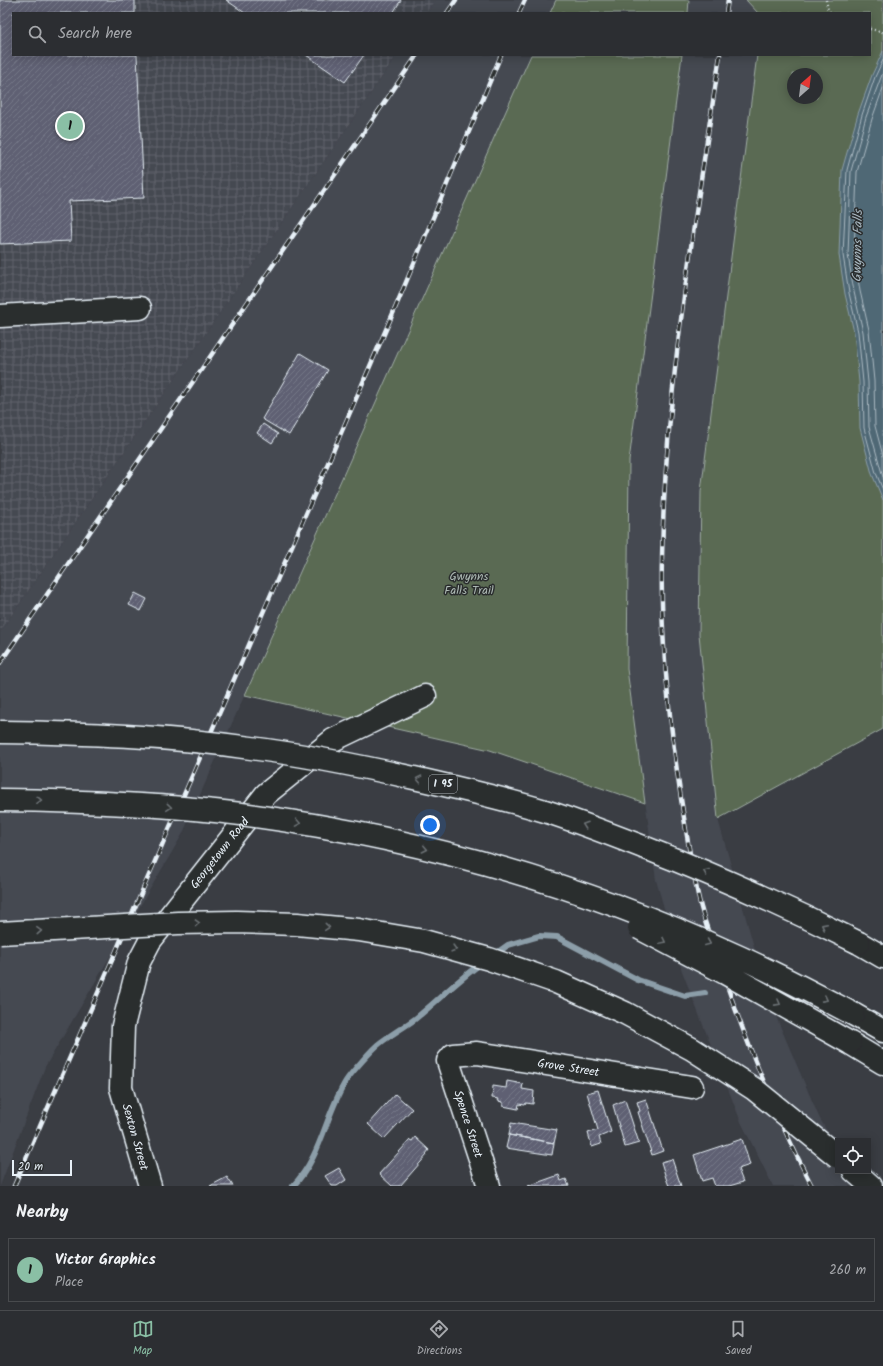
<!DOCTYPE html>
<style>
:root{--surface:#2c2e32;--page:#383a3e;--text:#f1f3f6;--muted:#a6a8ac;--line:#484a4d;--accent:#8abfa5}
body{margin:0;font-family:Kalam,sans-serif;background:var(--page);color:var(--text)}
.controls{position:absolute;right:12px;bottom:12px;display:grid;overflow:hidden;border-radius:0px;box-shadow:0 2px 10px #0003}
.controls button{width:36px;height:36px;display:grid;place-items:center;padding:0;border:0;border-bottom:1px solid var(--line);background:var(--surface);color:var(--text);font:20px sans-serif}
.compass{position:absolute;left:787px;top:68px;width:36px;height:36px;border-radius:50%;background:var(--surface);box-shadow:0 2px 10px #0003;rotate:28deg}
.scale{position:absolute;left:12px;bottom:10px;width:60px;box-sizing:border-box;padding-left:4px;border:2px solid #e8f1f8;border-top:0;font-size:11px;line-height:14px;white-space:nowrap;color:#e8f1f8;-webkit-text-stroke:3px #2a2d2e;paint-order:stroke}
.you{position:absolute;left:430px;top:825px;width:14px;height:14px;margin:-10px;border:3px solid #fff;border-radius:50%;background:#1a73e8;box-shadow:0 0 0 6px #1a73e833}
.badge{display:grid;place-items:center;width:26px;height:26px;border-radius:50%;background:var(--accent);color:#111;font-size:13px;font-weight:700}
.pin{position:absolute;translate:-50% -50%;border:2px solid #fff;box-shadow:0 1px 4px #0006}
.list{margin:0;padding:0;list-style:none}
h2{display:flex;justify-content:space-between;align-items:center;height:52px;margin:0;padding:0 16px;font-size:17px}
h2 small{font-size:13px;font-weight:400;color:var(--muted)}
.list li{display:grid;grid-template-columns:26px 1fr auto;gap:12px;align-items:center;box-sizing:border-box;height:64px;margin:0 8px 8px;padding:0 8px;border:1px solid var(--line);border-radius:0px}
.list b{display:block;font-size:15px;white-space:nowrap}
.list p{margin:0;font-size:13px;white-space:nowrap;color:var(--muted)}
.list em{font-size:13px;font-style:normal;color:var(--muted)}
.icon{flex:none;width:22px;height:22px;fill:none;stroke:currentColor;stroke-width:2;stroke-linecap:round;stroke-linejoin:round}
.map{position:relative;flex:none;width:883px;height:1186px;overflow:hidden}
.search{position:absolute;background:var(--surface);box-shadow:0 2px 10px #0003;left:12px;right:12px;top:12px;height:44px;display:flex;align-items:center;gap:10px;box-sizing:border-box;padding:0 14px;border-radius:0px;color:var(--muted);font-size:15px}
.sheet{height:124px;background:var(--surface)}
nav{display:flex;justify-content:space-around;align-items:center;box-sizing:border-box;height:56px;border-top:1px solid var(--line);background:var(--surface);font-size:11px;color:var(--muted)}
nav a{display:grid;justify-items:center;gap:2px}
nav .on{color:var(--accent)}
.map>svg:first-child{display:block}
.built{fill:#454851}
.industrial{fill:url(#industrial-grid)}
.park{fill:#5a6a53;stroke:#a1aea6;fill-rule:evenodd}
.water{fill:#4f6774;stroke:#8c9ea9}
.lines{fill:none;stroke-linecap:round;stroke-linejoin:round}
.shore{stroke:#abbac3;stroke-width:1}
.stream{stroke:#8c9ea9;stroke-width:6}
.building{fill:url(#building-hatch);stroke:#e8f1f8}
.minor-casing{stroke:#e8f1f8;stroke-width:25}
.highway-casing{stroke:#e8f1f8;stroke-width:25}
.path{stroke:#e8f1f8;stroke-width:2.5;stroke-dasharray:1 3;stroke-linecap:butt}
.minor{stroke:#2a2d2e;stroke-width:22}
.highway{stroke:#2a2d2e;stroke-width:22}
.rail-casing{stroke:#e8f1f8;stroke-width:4.5}
.rail{stroke:#2a2d2e;stroke-width:3;stroke-dasharray:9;stroke-linecap:butt}
.highway-bridge-casing{stroke:#e8f1f8;stroke-width:25;stroke-linecap:butt}
.highway-bridge{stroke:#2a2d2e;stroke-width:22}
.oneway{stroke:#6c7275}
.labels{text-anchor:middle;dominant-baseline:central;stroke-width:3;stroke-linejoin:round;paint-order:stroke}
.shield{fill:#2a2d2e;stroke:#afb6bb;stroke-width:1}
.shield-label{font-size:11px;font-weight:bold;fill:#e8f1f8}
.park-label{font-size:12px;fill:#afbbb6;stroke:#2a2d2e}
.street-label{font-size:12px;fill:#e8f1f8;stroke:#2a2d2e}
.water-label{font-size:13px;font-style:italic;fill:#abbac3;stroke:#2a2d2e}
</style>
<div class="map">
<svg width="883" height="1186" viewBox="0 0 883 1186">
<defs>
<pattern id="industrial-grid" width="8" height="8" patternUnits="userSpaceOnUse"><rect width="8" height="8" fill="#454851"/><path d="M0 4h8M4 0v8" fill="none" stroke="#60636b"/></pattern>
<pattern id="building-hatch" width="6" height="6" patternUnits="userSpaceOnUse"><rect width="6" height="6" fill="#5e6173"/><path d="M-1 1l2-2M0 6l6-6M5 7l2-2" fill="none" stroke="#757888"/></pattern>
</defs>
<rect width="100%" height="100%" fill="#3a3d43"/>
<filter id="ink" filterUnits="userSpaceOnUse"><feTurbulence type="fractalNoise" baseFrequency=".025" numOctaves="2"/><feDisplacementMap in="SourceGraphic" scale="8" xChannelSelector="R" yChannelSelector="G"/><feConvolveMatrix kernelMatrix="1 2 1 2 8 2 1 2 1" color-interpolation-filters="sRGB"/></filter>
<g filter="url(#ink)">
<path class="built" d="M435,0H556L550,13H426Z
M689,0H746L758,13H688Z
M397,55H531L182,835L45,1067L0,1186V632Z
M682,55H757L701,491L699,634L718,819L769,1000L819,1117L838,1151V1171H849L858,1186H773L741,1122L682,971L656,880L627,669L629,461Z"/>
<path class="industrial" d="M0,0H435L426,13H13V55H397L0,632Z"/>
<path class="park" d="M556,0H689L688,13H550Z
M746,0H883V729L718,819L699,634L701,491L757,55H870V13H758ZM793,74H817V98H793Z
M531,55H682L629,461L627,669L645,803L490,750L245,695Z"/>
<path class="water" d="M883,51V500L872,474L860,428L859,382L854,332L845,294L839,255L842,170L858,114L872,75Z"/>
<g class="lines">
<path class="shore" d="M883,60L875,77L862,115L847,170L843,255L849,293L858,332L863,382L864,428L876,473L883,490
M883,72L866,117L851,171L848,255L854,292L863,332L868,382L869,427L883,477
M883,88L872,119L857,172L854,254L860,291L869,330L874,381L875,426L883,456"/>
<path class="stream" d="M494,955L508,945L539,936L557,937L638,980L685,996L705,993
M293,1186C322,1156 325,1115 346,1081C351,1073 373,1048 380,1043C392,1034 404,1027 415,1019C438,1000 459,979 483,962"/>
</g>
<path class="building" d="M0,0H135V13H13V55H137L144,198L69,201L71,241L0,244Z
M226,0H401L393,13H245Z
M306,55H364L345,82Z
M300,353L328,370L289,435L262,419Z
M263,424L278,434L272,443L257,433Z
M135,593L147,599L141,611L129,605Z
M507,1081L523,1084L522,1089L534,1091L533,1104L526,1103L525,1105L519,1104L518,1109L503,1106V1102L498,1101L499,1099L492,1098L493,1086L506,1088Z
M598,1090L611,1132L599,1137L601,1144L592,1147L588,1133L598,1130L587,1093Z
M395,1094L412,1109L384,1139L368,1124Z
M646,1099L663,1151L652,1155L638,1112L640,1111L637,1102Z
M625,1100L639,1143L625,1147L613,1105Z
M511,1123L557,1130L554,1143L509,1135Z
M509,1135L554,1143L552,1155L506,1148Z
M415,1137L429,1150L426,1154L427,1155L400,1186H392L379,1174L410,1140L412,1141Z
M742,1139L750,1165L738,1169L743,1182L729,1186H715L712,1178L702,1181L694,1155Z
M672,1159L681,1186H669L666,1178L661,1162Z
M339,1168L346,1180L337,1186H332L325,1176Z
M559,1175L561,1181L566,1179L569,1186H528Z
M227,1177L233,1186H210Z"/>
<g class="lines">
<g class="minor-casing">
<g id="minor">
<path d="M0,316L140,308"/>
<path id="s1" d="M150,1186L121,1088L123,1026L139,962L150,941L266,794L333,740L425,696"/>
<path id="s2" d="M489,1186L448,1061L453,1055L477,1053L692,1087"/>
</g>
</g>
<g class="highway-casing">
<path id="highway" d="M859,943L883,957
M853,1014L883,1031
M850,1043L883,1063
M854,1171L871,1186"/>
</g>
<path class="path" d="M826,0L828,10L831,13
M870,29L883,32"/>
<use href="#minor" class="minor"/>
<use href="#highway" class="highway"/>
<g class="rail-casing">
<path id="rail" d="M447,13L456,0
M519,13L525,0
M726,13L728,0
M720,55C695,222 665,389 662,558C660,634 668,710 679,785C683,814 688,842 693,871C696,884 698,898 702,911C708,933 717,955 724,977C749,1049 777,1119 812,1186
M0,663L417,55
M14,1186L394,311L501,55"/>
</g>
<use href="#rail" class="rail"/>
<g class="highway-bridge-casing">
<path id="highway-bridge" d="M0,732C84,733 168,736 251,748C306,755 360,766 414,778C458,788 502,798 545,811C576,821 607,833 638,845C713,874 787,907 859,943
M0,800C80,801 161,804 241,814C410,836 578,883 733,954C774,972 813,993 853,1014
M639,928L725,973L850,1043
M0,933L178,923L236,922L297,924L359,930L424,941L489,959L556,982L625,1013L692,1049L754,1089L838,1157"/>
</g>
<use href="#highway-bridge" class="highway-bridge"/>
</g>
<defs><path id="oneway-chevron" d="M-2-3.5L2.5 0L-2 3.5" fill="none" stroke-width="1.6" stroke-linecap="round" stroke-linejoin="round"/></defs>
<g class="oneway">
<use href="#oneway-chevron" transform="translate(419 779) rotate(-168)"/>
<use href="#oneway-chevron" transform="translate(39 800) rotate(2)"/>
<use href="#oneway-chevron" transform="translate(169 807) rotate(5)"/>
<use href="#oneway-chevron" transform="translate(298 823) rotate(10)"/>
<use href="#oneway-chevron" transform="translate(585 825) rotate(-161)"/>
<use href="#oneway-chevron" transform="translate(425 849) rotate(13)"/>
<use href="#oneway-chevron" transform="translate(706 872) rotate(-158)"/>
<use href="#oneway-chevron" transform="translate(197 923) rotate(-2)"/>
<use href="#oneway-chevron" transform="translate(824 926) rotate(-154)"/>
<use href="#oneway-chevron" transform="translate(327 927) rotate(5)"/>
<use href="#oneway-chevron" transform="translate(39 931) rotate(-3)"/>
<use href="#oneway-chevron" transform="translate(663 941) rotate(27)"/>
<use href="#oneway-chevron" transform="translate(708 943) rotate(23)"/>
<use href="#oneway-chevron" transform="translate(454 949) rotate(16)"/>
<use href="#oneway-chevron" transform="translate(825 999) rotate(28)"/>
<use href="#oneway-chevron" transform="translate(778 1003) rotate(29)"/>
</g>
</g>
<g class="labels">
<rect class="shield" x="429" y="775" width="28" height="18" rx="3"/>
<g class="shield-label">
<text x="443" y="784">I 95</text>
</g>
<g class="park-label">
<text x="469" y="576">Gwynns<tspan x="469" dy="14">Falls Trail</tspan></text>
</g>
<g class="street-label">
<text stroke="none"><textPath href="#s1" startOffset="366">Georgetown Road</textPath></text>
<text stroke="none"><textPath href="#s2" startOffset="256">Grove Street</textPath></text>
<text transform="translate(468 1124) rotate(72)">Spence Street</text>
<text transform="translate(135 1137) rotate(74)">Sexton Street</text>
</g>
<g class="water-label">
<text transform="translate(858 246) rotate(-89)">Gwynns Falls</text>
</g>
</g>
</svg>
<div class="controls">
<button><svg class="icon" aria-label="locate" viewBox="0 0 24 24"><circle cx="12" cy="12" r="6"/><path d="M12 2v4M12 18v4M2 12h4M18 12h4"/></svg></button>
</div>
<svg class="compass" viewBox="-18 -18 36 36"><path d="M0-13l5 13h-10z" fill="#e53935"/><path d="M0 13l5-13h-10z" fill="#a6a8ac"/></svg>
<div class="scale">20 m</div>
<div class="you"></div>
<div class="pin badge" style="left:70px;top:126px">1</div>
<div class="search"><svg class="icon" aria-label="search" viewBox="0 0 24 24"><circle cx="10" cy="10" r="6"/><path d="M15 15l6 6"/></svg>Search here</div>
</div>
<section class="sheet">
<h2>Nearby<small></small></h2>
<ul class="list">
<li><span class="badge">1</span><div><b>Victor Graphics</b><p>Place</p></div><em>260 m</em></li>
</ul>
</section>
<nav>
<a class="on"><svg class="icon" aria-label="map" viewBox="0 0 24 24"><path d="M3 6l6-2 6 2 6-2v14l-6 2-6-2-6 2zM9 4v14M15 6v14"/></svg>Map</a>
<a><svg class="icon" aria-label="directions" viewBox="0 0 24 24"><path d="M12 3l9 9-9 9-9-9zM9 14v-3h6M13 9l2 2-2 2"/></svg>Directions</a>
<a><svg class="icon" aria-label="saved" viewBox="0 0 24 24"><path d="M7 4h10v16l-5-4-5 4z"/></svg>Saved</a>
</nav>
